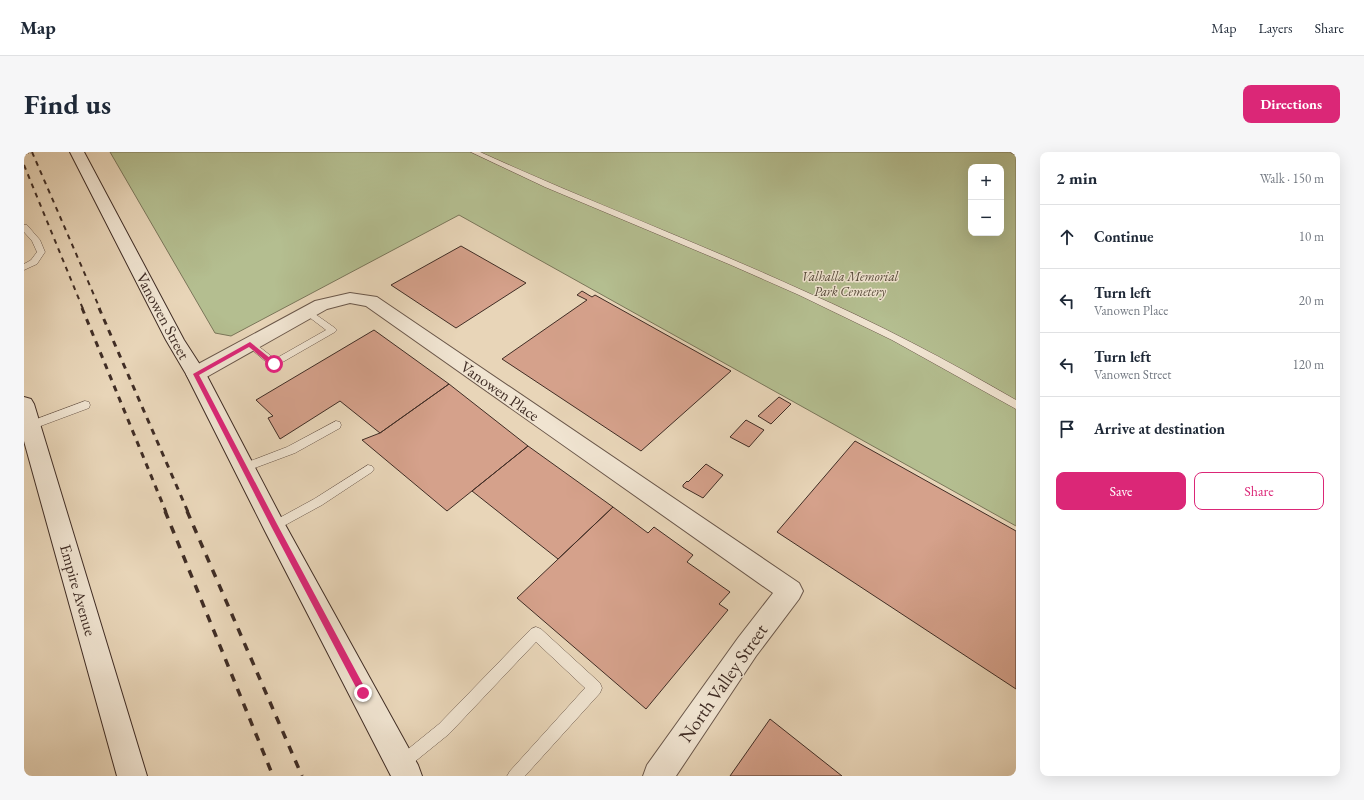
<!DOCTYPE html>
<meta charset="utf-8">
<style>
:root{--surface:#fff;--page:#f6f6f7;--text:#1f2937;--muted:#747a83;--line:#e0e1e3;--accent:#db2777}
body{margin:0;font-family:"EB Garamond",serif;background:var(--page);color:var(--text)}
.controls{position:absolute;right:12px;top:12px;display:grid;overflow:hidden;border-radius:8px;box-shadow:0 4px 16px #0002}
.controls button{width:36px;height:36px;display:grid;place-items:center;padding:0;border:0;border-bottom:1px solid var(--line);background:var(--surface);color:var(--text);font:20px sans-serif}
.stop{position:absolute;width:12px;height:12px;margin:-9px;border:3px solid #db2777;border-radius:50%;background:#fff}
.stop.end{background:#db2777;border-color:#fff;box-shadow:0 1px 4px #0008}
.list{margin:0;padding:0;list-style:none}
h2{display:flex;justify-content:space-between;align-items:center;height:52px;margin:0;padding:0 16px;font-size:17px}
h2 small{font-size:13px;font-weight:400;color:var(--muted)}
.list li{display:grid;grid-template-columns:26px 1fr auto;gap:12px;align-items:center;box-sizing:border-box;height:64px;padding:0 16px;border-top:1px solid var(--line)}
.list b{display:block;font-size:15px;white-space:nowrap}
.list p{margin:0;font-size:13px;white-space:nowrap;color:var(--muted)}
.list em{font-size:13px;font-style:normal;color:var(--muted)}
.actions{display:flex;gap:8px;padding:12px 16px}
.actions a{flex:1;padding:9px 0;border:1px solid var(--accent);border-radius:8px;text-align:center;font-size:14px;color:var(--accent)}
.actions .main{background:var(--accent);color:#fff}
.icon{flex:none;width:22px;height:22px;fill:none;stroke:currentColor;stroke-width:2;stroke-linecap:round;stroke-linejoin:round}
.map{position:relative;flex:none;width:992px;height:624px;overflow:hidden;border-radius:8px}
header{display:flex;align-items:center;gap:24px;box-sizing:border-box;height:56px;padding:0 20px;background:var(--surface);border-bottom:1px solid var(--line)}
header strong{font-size:19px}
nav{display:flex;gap:22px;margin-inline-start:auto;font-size:14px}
.intro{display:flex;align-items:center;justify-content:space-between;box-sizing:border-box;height:96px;padding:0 24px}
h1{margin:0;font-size:28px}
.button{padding:10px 18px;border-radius:8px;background:var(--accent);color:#fff;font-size:14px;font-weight:700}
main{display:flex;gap:24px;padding:0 24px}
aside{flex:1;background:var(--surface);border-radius:8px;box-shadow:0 4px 16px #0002}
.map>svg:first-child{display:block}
.green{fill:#b4be90;stroke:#7a765a;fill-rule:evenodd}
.building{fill:#d5a18b;stroke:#402d25}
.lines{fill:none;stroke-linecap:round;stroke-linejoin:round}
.lane-casing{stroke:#6a574a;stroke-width:1}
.street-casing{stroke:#6a574a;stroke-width:2}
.secondary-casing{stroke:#402d25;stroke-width:2}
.path{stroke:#402d25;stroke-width:2;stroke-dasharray:0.5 1.5;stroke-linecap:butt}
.lane{fill:#f0e4d1;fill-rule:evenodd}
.street{fill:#f0e4d1;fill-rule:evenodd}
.secondary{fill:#f0e4d1;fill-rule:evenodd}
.rail-far2{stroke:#402d25;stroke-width:2;stroke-dasharray:5 5;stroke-linecap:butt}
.rail-far1{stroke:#402d25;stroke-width:3;stroke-dasharray:6 6;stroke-linecap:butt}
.rail{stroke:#402d25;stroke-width:3.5;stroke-dasharray:8 8;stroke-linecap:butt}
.route{fill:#db2777}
.labels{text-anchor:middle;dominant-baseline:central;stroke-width:3;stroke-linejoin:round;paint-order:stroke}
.far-park-label{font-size:13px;font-style:italic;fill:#574a3a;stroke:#f0e4d1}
.street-label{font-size:16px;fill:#402d25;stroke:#f0e4d1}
.near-street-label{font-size:19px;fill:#402d25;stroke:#f0e4d1}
</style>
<header>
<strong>Map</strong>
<nav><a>Map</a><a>Layers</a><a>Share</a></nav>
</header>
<div class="intro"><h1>Find us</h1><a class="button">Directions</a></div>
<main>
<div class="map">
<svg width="992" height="624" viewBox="0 0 992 624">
<rect width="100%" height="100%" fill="#e8d5b8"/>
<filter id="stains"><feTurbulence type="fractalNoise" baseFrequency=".005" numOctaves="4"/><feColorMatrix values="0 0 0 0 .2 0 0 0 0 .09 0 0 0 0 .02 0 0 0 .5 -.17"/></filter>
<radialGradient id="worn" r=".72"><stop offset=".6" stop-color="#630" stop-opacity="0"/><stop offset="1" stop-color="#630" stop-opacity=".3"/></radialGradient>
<path class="green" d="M86,0H992V374L435,63L207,184L191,181ZM947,15H977V81H947Z"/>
<path class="building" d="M437,94L502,131L432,176L367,133Z
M558,139L568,145L571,143L707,219L617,299L478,207L563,148L553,143Z
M350,178L425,232L356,281L316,249L256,287L244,266L249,264L232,248Z
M425,232L504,294L423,359L338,288L356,281Z
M755,245L767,252L747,272L734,264Z
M722,268L740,278L725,295L706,285Z
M831,289L992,379V537L753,380Z
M504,294L589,355L534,407L448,339Z
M682,312L699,323L679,346L659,335V333L663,329L664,330Z
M589,355L624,381L630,375L669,403L663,410L706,440L695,452L704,458L622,557L493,446Z
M746,567L818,624H706Z"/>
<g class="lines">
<g class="lane-casing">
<path id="lane" d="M447,0H456C563,49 673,90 780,139C853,171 923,208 992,248V257L868,188L775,143L707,113L521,35Z
M986,0H992V3Z
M0,73H3L16,88L21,100L13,112L0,118V112L7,108L13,100L8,89L0,80Z
M284,157L311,176L313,178L311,180L250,215L247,214L221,192L223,190H229L251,207L302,178L281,162L280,160L281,158Z
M61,249L65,250L66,253L65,256L6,278L2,277L1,274L2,271Z
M312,269L316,270L317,273L316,276L271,301L220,320L216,319L214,316L216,313L263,295Z
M344,313L348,314L350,317L348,320L298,353L254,377L250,379L246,377L244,374L246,371L290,347Z
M512,475L517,477L576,531L578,536L576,541L501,624H483L486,619L561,536L512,490L425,582L383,616L378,618L373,616L371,611L373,606L415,572L507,477Z"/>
</g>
<g class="street-casing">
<path id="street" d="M326,141L353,145L775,431L779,439L775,447L732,504L652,624H619L623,613L714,486L749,441L342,154L326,151L303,157L179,227L172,229L165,227L162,222L165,217L291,149Z"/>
</g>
<g class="secondary-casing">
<path id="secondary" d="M46,0H60L160,188L182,222L258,367L394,613L398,624H367L242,381L162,222L142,188Z
M0,245L7,247L10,252L123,624H93L0,289Z"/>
</g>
<path class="path" d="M0,2L8,0"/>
<use href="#lane" class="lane"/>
<use href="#street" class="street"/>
<use href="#secondary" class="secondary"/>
<path class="rail-far2" d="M8,0L76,157
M0,13L59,157"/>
<path class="rail-far1" d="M58,156L142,360
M75,156L164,360"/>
<path class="rail" d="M141,359L249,624
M163,359L278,624"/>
</g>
<path class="route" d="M226,190L252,211V214H248L225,195L175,223L253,372L342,538L343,541L342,543L339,545L336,543L248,376L169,222Z"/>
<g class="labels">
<g class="far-park-label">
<text x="826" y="124">Valhalla Memorial<tspan x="826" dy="15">Park Cemetery</tspan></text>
</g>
<g class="street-label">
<text transform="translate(139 164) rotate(62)">Vanowen Street</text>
<text transform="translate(476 239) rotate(35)">Vanowen Place</text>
<text transform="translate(54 438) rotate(74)">Empire Avenue</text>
</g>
<g class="near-street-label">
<text transform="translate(699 531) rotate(-55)">North Valley Street</text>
</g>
</g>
<rect width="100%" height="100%" filter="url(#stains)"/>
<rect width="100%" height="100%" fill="url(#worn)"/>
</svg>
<div class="controls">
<button>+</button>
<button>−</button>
</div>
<div class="stop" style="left:250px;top:212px"></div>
<div class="stop end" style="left:339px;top:541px"></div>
</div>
<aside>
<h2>2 min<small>Walk · 150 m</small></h2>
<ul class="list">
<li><svg class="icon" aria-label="ahead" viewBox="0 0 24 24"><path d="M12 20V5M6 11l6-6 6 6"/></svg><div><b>Continue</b></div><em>10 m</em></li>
<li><svg class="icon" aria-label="left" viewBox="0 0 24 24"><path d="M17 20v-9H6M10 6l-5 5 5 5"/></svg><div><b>Turn left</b><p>Vanowen Place</p></div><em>20 m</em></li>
<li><svg class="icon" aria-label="left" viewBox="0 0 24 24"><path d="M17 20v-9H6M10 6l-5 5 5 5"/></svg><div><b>Turn left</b><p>Vanowen Street</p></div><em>120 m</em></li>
<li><svg class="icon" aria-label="arrive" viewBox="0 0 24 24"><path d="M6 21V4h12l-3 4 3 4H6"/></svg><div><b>Arrive at destination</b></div></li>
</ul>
<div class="actions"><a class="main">Save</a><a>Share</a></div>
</aside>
</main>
